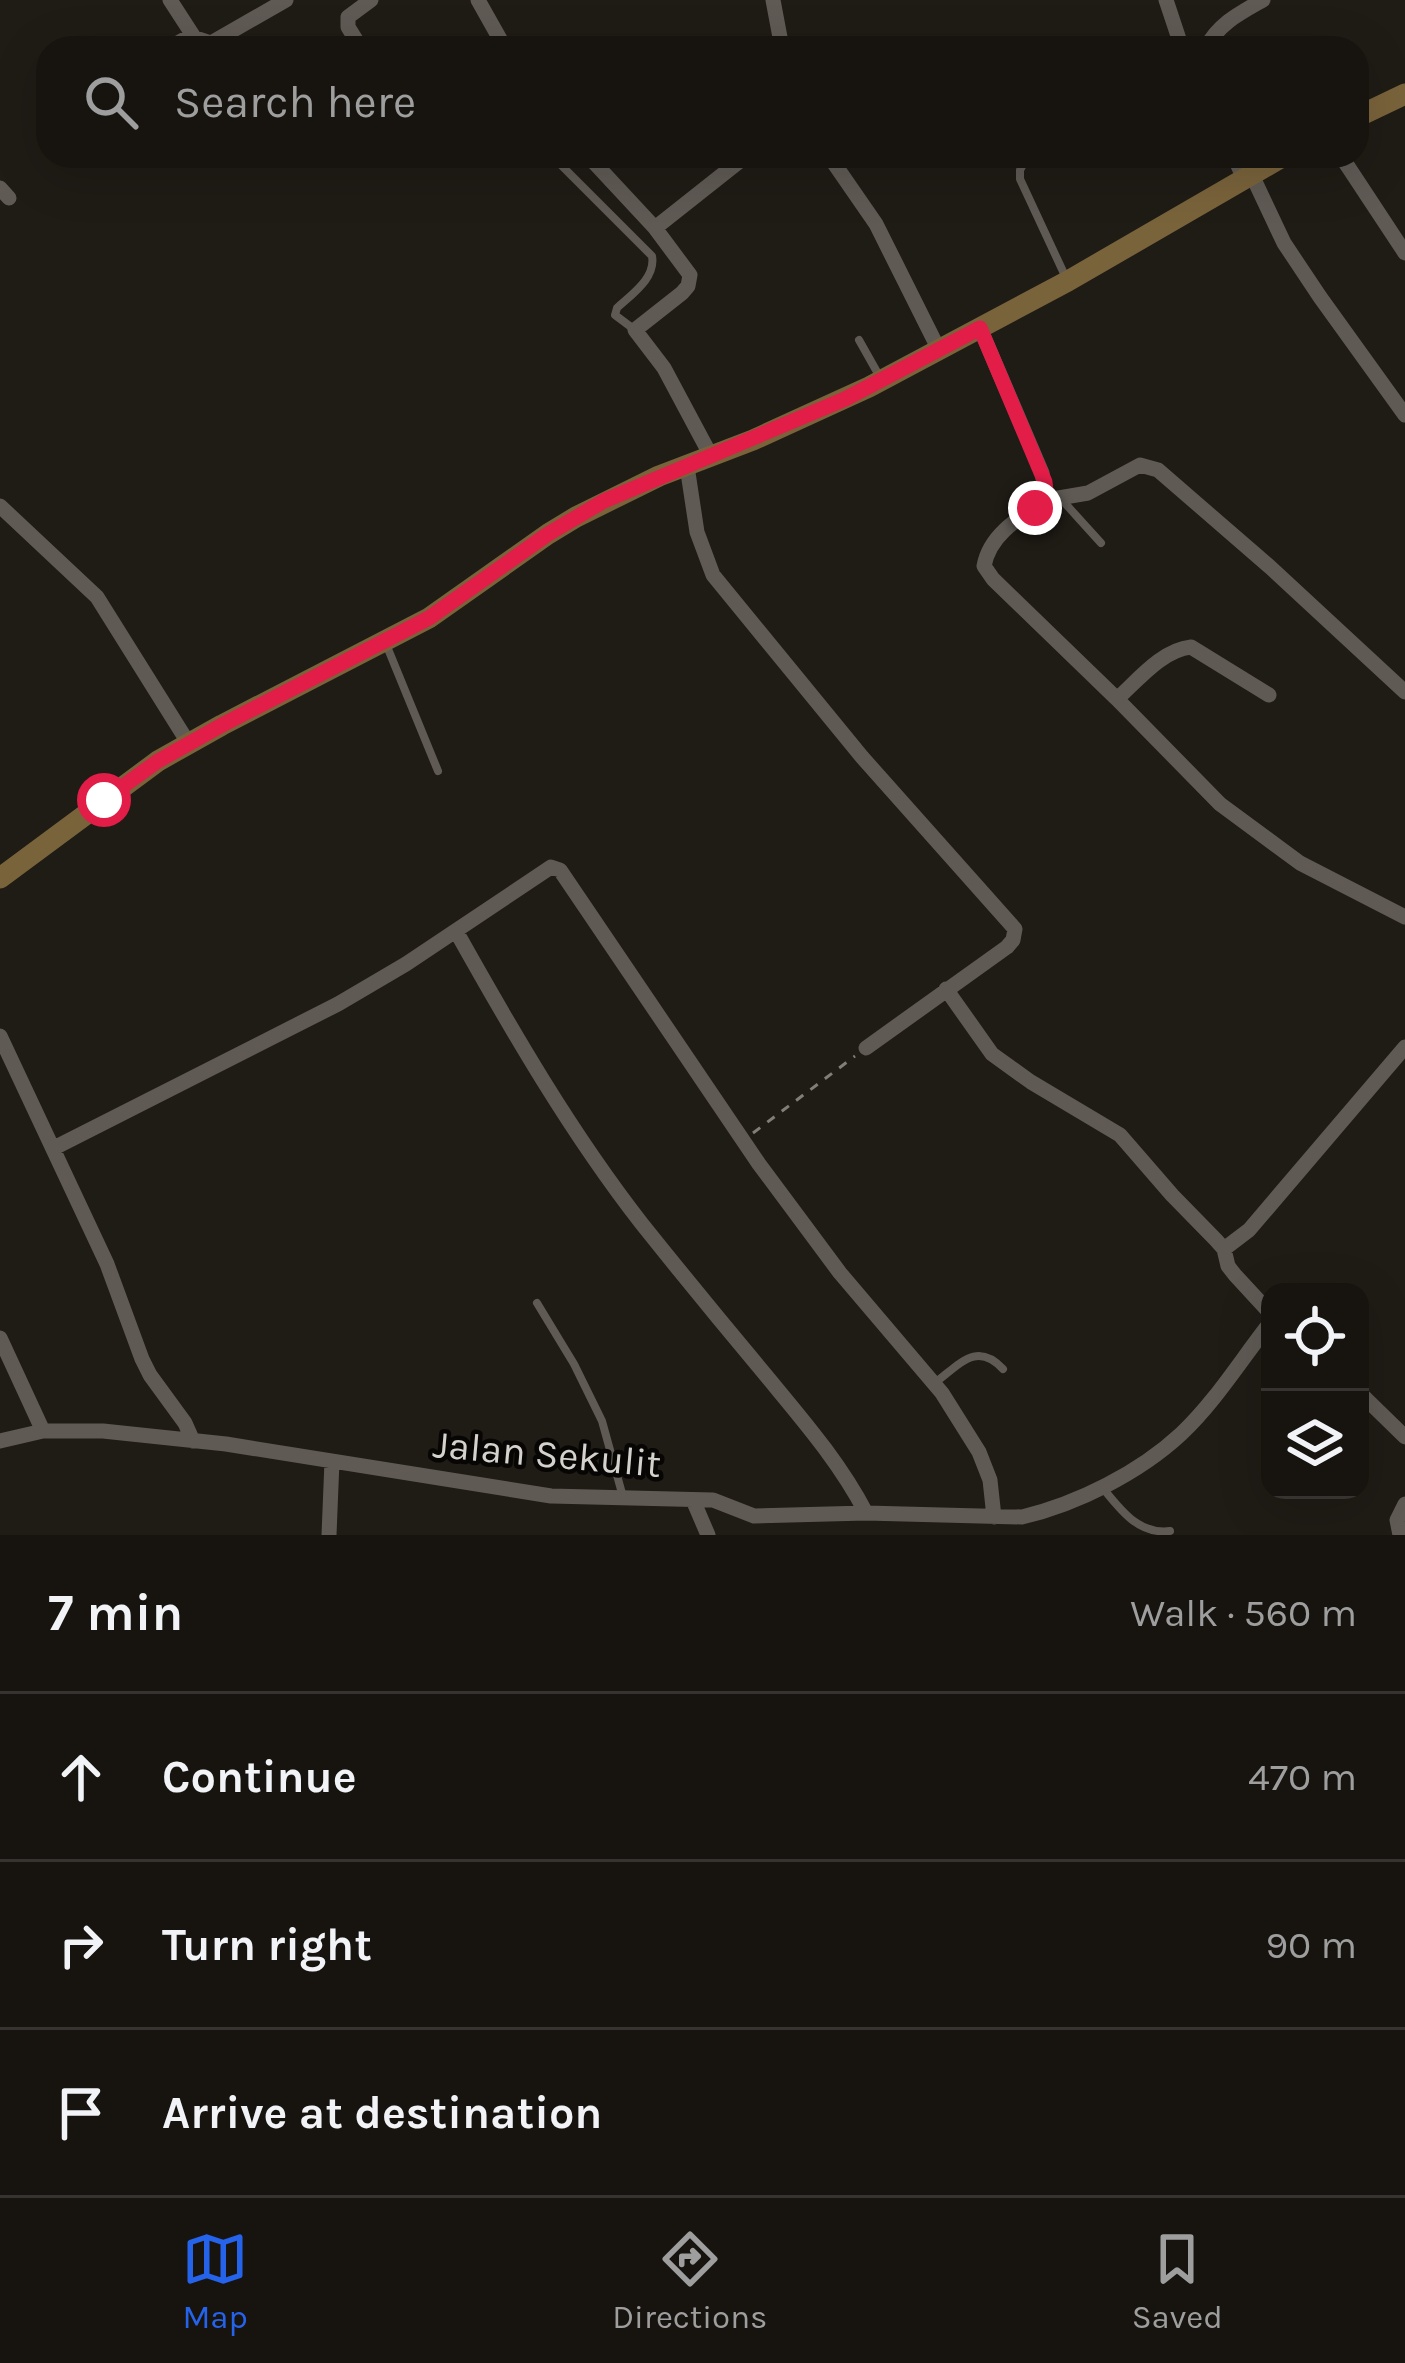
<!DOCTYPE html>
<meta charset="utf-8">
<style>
:root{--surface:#171410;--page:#201d19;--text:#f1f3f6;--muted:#9e9e9f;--line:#363330;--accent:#2563eb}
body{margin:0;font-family:Karla,sans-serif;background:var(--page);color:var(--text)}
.controls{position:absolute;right:36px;bottom:36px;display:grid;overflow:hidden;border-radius:24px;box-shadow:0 12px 48px #0002}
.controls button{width:108px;height:108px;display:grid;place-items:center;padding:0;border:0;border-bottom:3px solid var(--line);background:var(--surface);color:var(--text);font:60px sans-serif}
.stop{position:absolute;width:36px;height:36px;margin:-27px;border:9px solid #e11d48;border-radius:50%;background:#fff}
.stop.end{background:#e11d48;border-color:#fff;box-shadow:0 3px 12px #0008}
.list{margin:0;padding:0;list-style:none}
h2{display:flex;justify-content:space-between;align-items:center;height:156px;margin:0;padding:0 48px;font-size:51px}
h2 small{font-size:39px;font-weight:400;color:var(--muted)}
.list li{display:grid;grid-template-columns:78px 1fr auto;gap:36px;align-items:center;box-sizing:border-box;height:168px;padding:0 48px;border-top:3px solid var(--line)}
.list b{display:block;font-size:45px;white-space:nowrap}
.list em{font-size:39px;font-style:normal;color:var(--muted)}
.icon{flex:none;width:66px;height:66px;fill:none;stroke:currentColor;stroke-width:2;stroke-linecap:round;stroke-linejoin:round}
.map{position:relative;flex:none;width:1405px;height:1535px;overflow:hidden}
.search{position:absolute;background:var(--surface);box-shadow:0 12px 48px #0002;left:36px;right:36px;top:36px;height:132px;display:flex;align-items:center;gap:30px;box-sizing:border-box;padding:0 42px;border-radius:36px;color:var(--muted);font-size:45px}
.sheet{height:660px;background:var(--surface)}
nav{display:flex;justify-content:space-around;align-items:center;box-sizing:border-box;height:168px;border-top:3px solid var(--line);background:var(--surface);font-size:33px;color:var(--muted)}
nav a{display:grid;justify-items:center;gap:6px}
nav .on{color:var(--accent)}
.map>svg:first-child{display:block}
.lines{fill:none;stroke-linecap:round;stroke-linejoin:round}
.path{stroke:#817d78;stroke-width:3;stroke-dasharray:9 9;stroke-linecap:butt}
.lane{stroke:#5f5a54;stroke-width:8}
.street{stroke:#5f5a54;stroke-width:15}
.secondary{stroke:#79633b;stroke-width:21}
.route{stroke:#e11d48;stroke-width:15}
.labels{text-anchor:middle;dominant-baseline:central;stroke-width:9;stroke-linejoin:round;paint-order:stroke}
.street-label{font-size:39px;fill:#d5d2ce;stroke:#070604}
</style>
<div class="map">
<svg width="1405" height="1535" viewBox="0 0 1405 1535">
<rect width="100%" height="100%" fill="#1f1b15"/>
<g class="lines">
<path class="path" d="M753,1133L855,1056"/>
<path class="lane" d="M552,156L652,256C656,278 632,294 617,308L615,315L635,330
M1028,156L1020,170V179L1067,280
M859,340L881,379
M1062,500L1101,543
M386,644L438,771
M537,1303L574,1364L602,1421L623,1497
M936,1382C960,1364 977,1341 1003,1369
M1102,1487C1120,1509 1138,1535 1170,1531"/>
<path class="street" d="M170,0L194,37
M478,0L505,48
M773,0L782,48
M1166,0L1182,48
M169,48L190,36L211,43L286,0
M361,48L348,27V17L371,0
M1206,48C1218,24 1240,13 1263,0
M588,156L655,228L690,275L688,286L682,293L635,330L664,368L711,456
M829,156L876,224L939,350
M1234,156L1243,177
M1341,156L1405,253
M1251,173L1284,243L1320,297L1405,415
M0,188L9,198
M655,228L746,156
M980,328L1042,473L1047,500C1021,517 990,533 984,566L993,579L1117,699L1220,804L1300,863L1405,917
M687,466L697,532L713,575L862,757L1015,929L1013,940L1007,947L866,1048
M1047,500L1088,493L1140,465L1158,470L1270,567L1405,692
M0,506L97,597L189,744
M1117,699C1138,680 1162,650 1191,647L1269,695
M456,931C512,1031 571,1133 642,1224C682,1274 723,1324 764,1373C801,1418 839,1461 866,1513
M946,989L992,1054L1031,1082L1120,1135L1172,1195L1216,1240L1224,1249L1228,1266L1235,1275L1270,1313
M0,1036L107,1264L142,1359L150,1375L185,1423L193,1441
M54,1148L338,1004L406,964L551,867L560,870L759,1164L840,1273L942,1393L979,1452L990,1480L994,1517
M1224,1249L1249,1230L1405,1047
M0,1338L43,1431
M1360,1393L1405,1437
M0,1441L43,1431H103L226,1444L551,1496L713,1500L754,1516L866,1513L1022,1517C1077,1504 1139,1473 1181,1434C1215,1402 1241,1360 1270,1323
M693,1500L708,1535
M329,1535L332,1461
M1400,1535L1397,1520L1405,1504"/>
<path class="secondary" d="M1357,117L1405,94
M0,878L158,761L222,725L429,618L548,534L576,517L659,476L753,440L869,387L1068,281L1284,156"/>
</g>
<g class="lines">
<path class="route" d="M104,800L158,761L222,725L429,618L548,534L604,501L845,399L980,328L1045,482L1047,500L1035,508"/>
</g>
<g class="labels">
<g class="street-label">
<text transform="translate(547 1454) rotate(5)">Jalan Sekulit</text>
</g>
</g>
</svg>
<div class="controls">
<button><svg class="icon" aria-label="locate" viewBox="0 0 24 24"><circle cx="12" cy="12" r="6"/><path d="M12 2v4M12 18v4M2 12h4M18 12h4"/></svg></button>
<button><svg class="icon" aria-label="layers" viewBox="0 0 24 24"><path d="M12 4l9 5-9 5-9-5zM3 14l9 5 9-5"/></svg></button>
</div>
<div class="stop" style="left:104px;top:800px"></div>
<div class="stop end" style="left:1035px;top:508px"></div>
<div class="search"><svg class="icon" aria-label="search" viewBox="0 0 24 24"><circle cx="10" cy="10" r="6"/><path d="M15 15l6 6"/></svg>Search here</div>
</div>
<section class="sheet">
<h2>7 min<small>Walk · 560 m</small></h2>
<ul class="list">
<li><svg class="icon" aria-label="ahead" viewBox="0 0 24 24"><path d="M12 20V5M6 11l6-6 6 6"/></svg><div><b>Continue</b></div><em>470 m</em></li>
<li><svg class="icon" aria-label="right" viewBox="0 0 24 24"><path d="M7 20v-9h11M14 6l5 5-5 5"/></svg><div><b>Turn right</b></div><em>90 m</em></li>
<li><svg class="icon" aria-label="arrive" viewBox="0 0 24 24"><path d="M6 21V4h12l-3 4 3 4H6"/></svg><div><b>Arrive at destination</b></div></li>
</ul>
</section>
<nav>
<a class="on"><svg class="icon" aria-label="map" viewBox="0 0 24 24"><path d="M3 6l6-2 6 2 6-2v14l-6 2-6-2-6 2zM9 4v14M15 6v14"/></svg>Map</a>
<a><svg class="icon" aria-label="directions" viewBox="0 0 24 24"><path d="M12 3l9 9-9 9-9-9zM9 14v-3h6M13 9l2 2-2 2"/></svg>Directions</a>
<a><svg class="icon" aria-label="saved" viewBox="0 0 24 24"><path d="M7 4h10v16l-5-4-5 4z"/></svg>Saved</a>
</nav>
